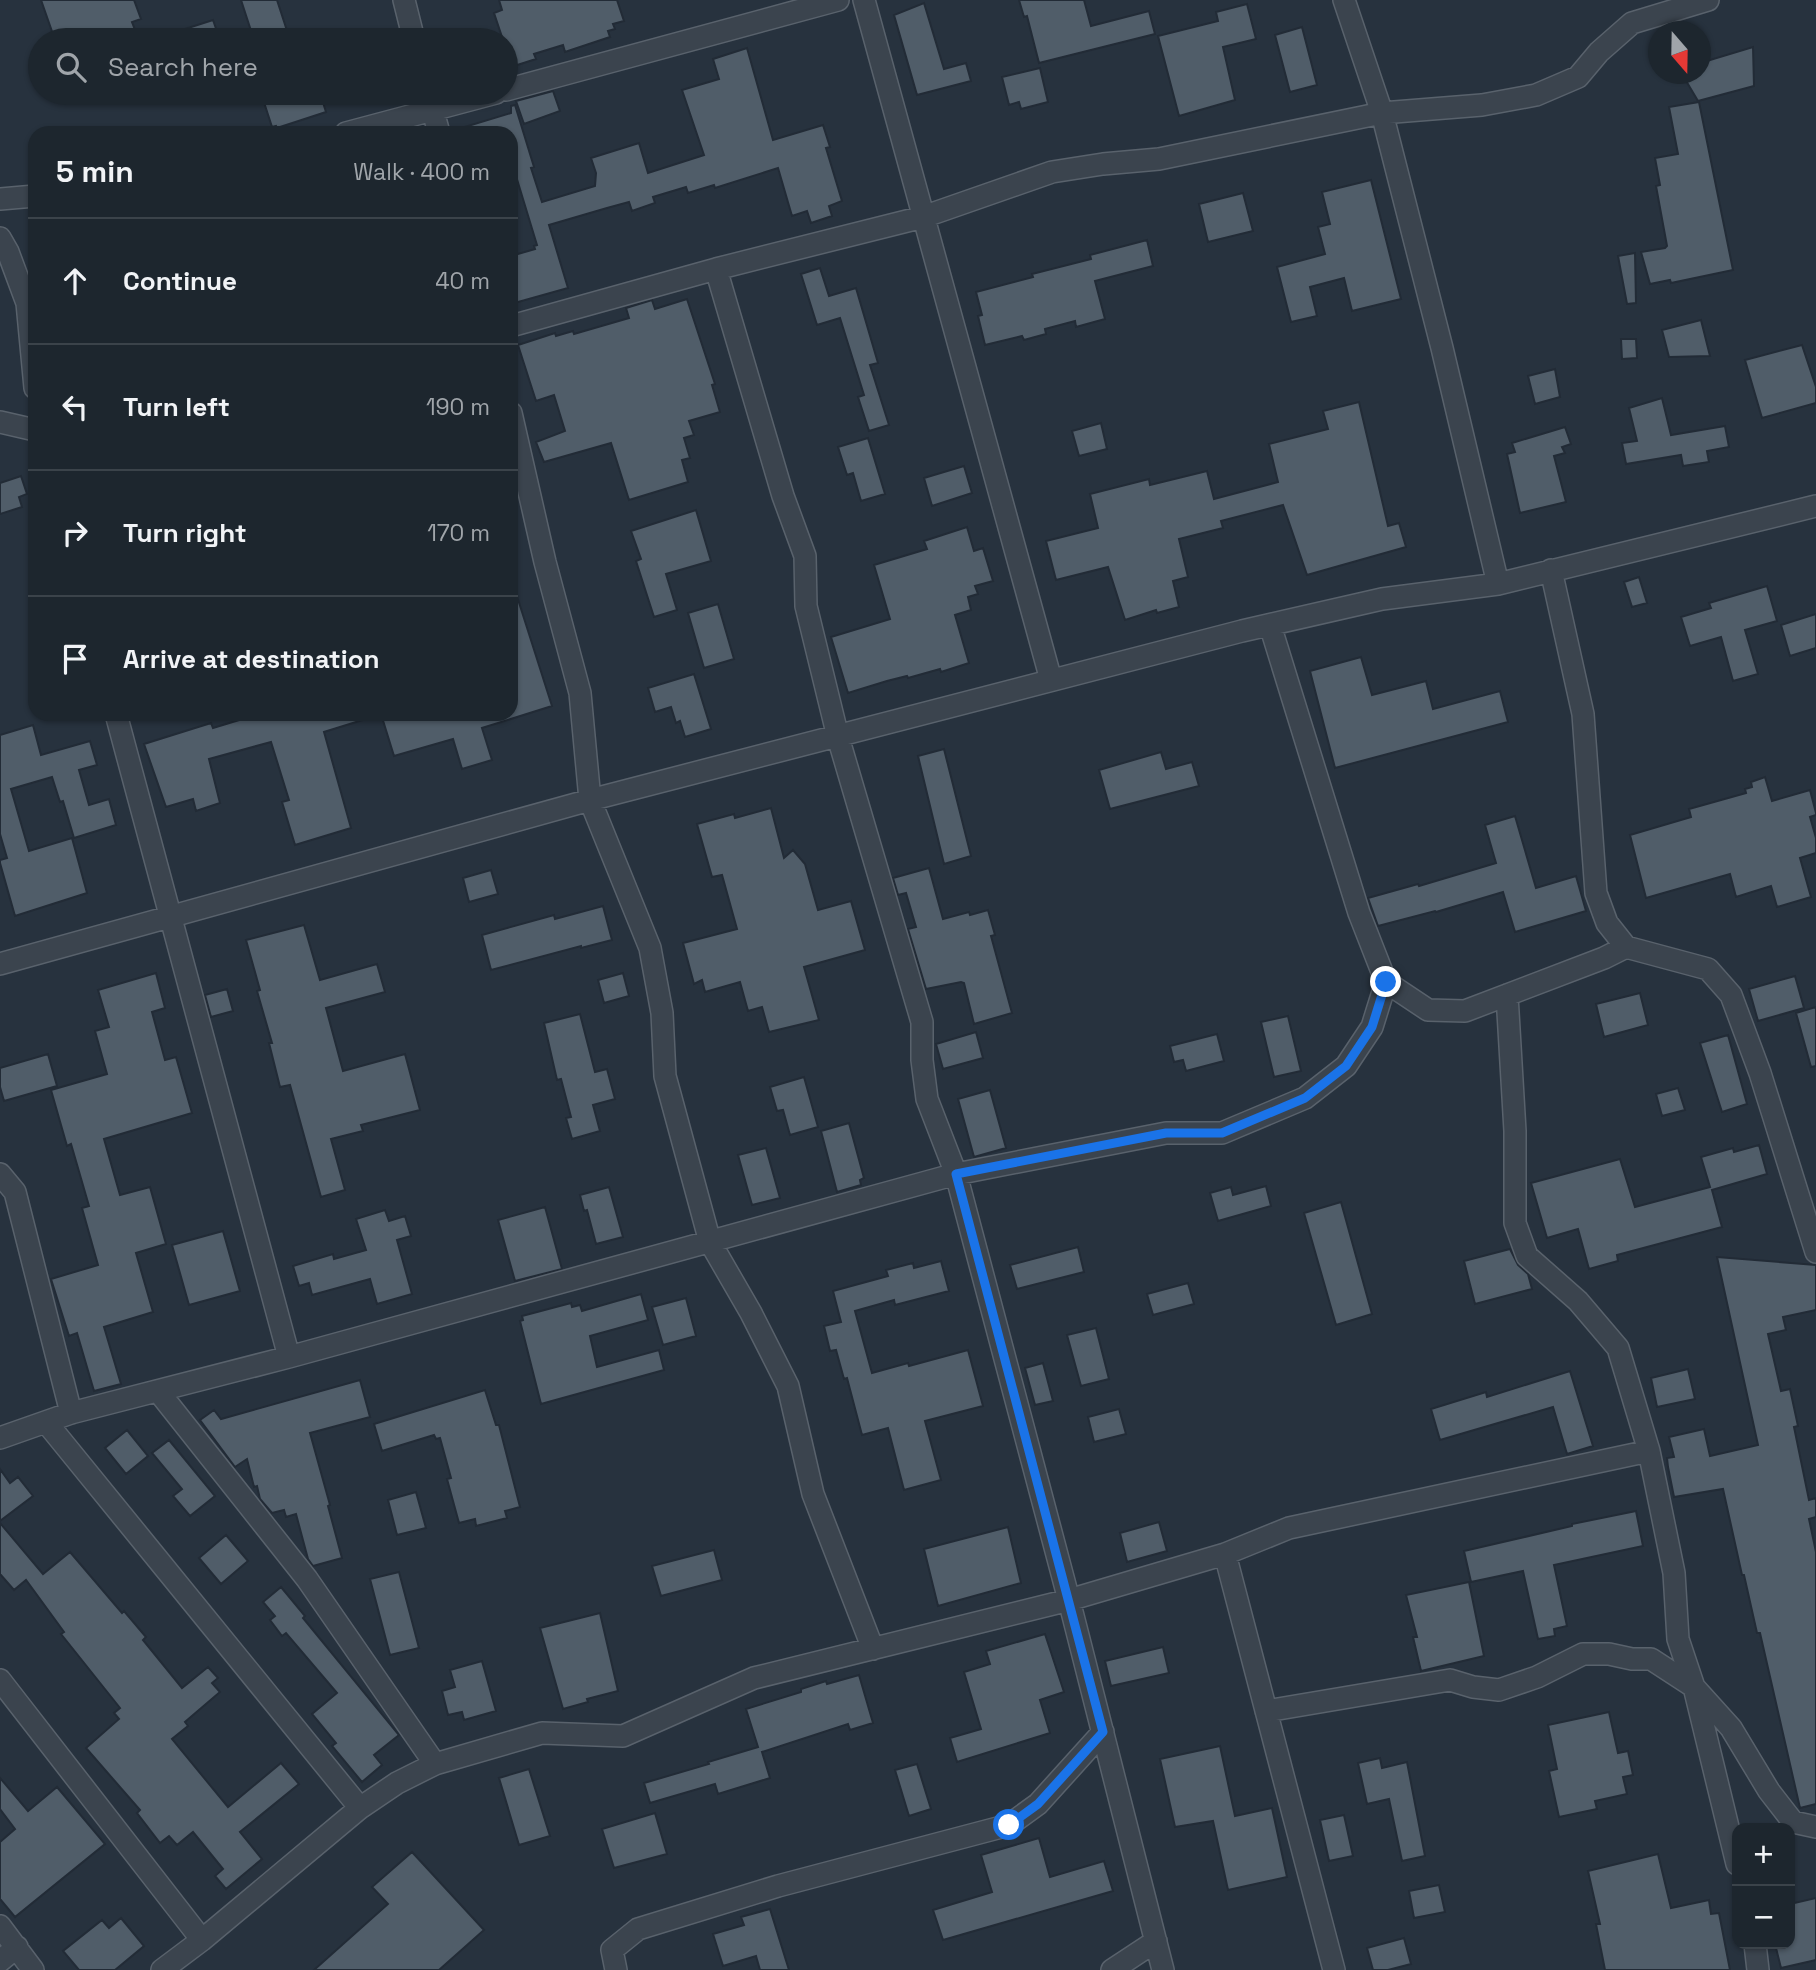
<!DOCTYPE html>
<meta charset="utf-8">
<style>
:root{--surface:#1d262e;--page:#252e36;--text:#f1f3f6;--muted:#a0a5aa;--line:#3b434a}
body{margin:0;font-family:"Space Grotesk",sans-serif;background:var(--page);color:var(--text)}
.controls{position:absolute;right:21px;bottom:21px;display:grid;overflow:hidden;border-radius:14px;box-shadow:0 2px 5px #0004}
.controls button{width:63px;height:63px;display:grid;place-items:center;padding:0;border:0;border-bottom:2px solid var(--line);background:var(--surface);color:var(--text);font:35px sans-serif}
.compass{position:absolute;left:1648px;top:21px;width:63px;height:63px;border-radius:50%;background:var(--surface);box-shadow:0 2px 5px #0004;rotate:160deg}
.stop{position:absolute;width:21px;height:21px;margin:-16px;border:5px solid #1a73e8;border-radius:50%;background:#fff}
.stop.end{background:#1a73e8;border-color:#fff;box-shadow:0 2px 7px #0008}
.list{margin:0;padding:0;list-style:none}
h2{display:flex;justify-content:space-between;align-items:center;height:91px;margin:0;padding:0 28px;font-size:30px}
h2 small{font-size:23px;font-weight:400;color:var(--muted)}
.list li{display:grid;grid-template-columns:46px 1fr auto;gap:21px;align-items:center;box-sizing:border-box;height:126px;padding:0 28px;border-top:2px solid var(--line)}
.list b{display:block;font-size:26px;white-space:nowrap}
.list em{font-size:23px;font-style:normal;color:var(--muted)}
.icon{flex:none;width:38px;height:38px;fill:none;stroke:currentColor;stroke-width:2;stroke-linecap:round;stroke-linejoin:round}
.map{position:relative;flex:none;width:1816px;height:1970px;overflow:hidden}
.search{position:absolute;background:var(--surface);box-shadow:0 2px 5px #0004;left:28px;top:28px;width:490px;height:77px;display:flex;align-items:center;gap:18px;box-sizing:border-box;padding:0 24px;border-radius:38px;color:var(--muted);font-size:26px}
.panel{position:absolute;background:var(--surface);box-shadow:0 2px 5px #0004;left:28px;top:126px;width:490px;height:595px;border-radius:21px}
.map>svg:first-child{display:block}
.building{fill:#505d69;stroke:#222b36;stroke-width:2}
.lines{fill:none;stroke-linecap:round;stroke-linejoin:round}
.minor-casing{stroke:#59626c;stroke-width:24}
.minor{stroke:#3b444e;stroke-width:21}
.route{stroke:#1a73e8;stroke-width:9}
</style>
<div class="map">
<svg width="1816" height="1970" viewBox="0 0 1816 1970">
<rect width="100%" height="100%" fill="#27323e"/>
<path class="building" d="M41,0H134L141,19L132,22L137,35L122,40H97L96,35L79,40H55Z
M241,0H277L290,40H254Z
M499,0H617L624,21L613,24L615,29L608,31L610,37L565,52L563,45L534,54L536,59L511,67L506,50V40H503L494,13L502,10Z
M1019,0H1084L1091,26L1149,11L1155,34L1039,63L1027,16L1024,17Z
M924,3L944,69L966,63L971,81L917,95L894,15Z
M1247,4L1256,39L1223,47L1235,100L1179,116L1158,36L1218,21L1216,12Z
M213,20L220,40H161L160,37Z
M1302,27L1317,85L1290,92L1275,35Z
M1753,47L1754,86L1698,101L1682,74H1700V63Z
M747,48L773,140L823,125L830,147L826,148L842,201L829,206L832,216L811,223L807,211L792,216L778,168L715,188L714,185L688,193L686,187L653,197L655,203L632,211L629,202L607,208L549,225L568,288L511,304V256L535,249L534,246L537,245L516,176L511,155V133H458V129L511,113V106L515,105L534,167L531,168L542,202L595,186L596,173L591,158L639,143L648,173L704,155L682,90L719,79L713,59Z
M1040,68L1048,102L1021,109L1019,102L1009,105L1002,77Z
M553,91L560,111L524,124L516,101Z
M261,93H320L326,112L277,128L276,126L272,127Z
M1699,102L1733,270L1671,283L1670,280L1650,284L1641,252L1665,248L1667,246L1656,186L1660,185L1655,158L1678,154L1669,107Z
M1371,180L1401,299L1352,311L1344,278L1310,287L1317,316L1291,322L1277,267L1325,254L1318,227L1330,224L1322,192Z
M1243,193L1253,231L1208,242L1199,204Z
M1147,240L1153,266L1095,281L1105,319L1076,327L1075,321L1045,329L1046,334L1024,340L1022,336L985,345L978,316L982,315L976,292L1033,277L1032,274L1091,259L1090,255Z
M1635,253L1636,303L1627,304L1618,256Z
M820,268L829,296L856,288L878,363L870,365L889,425L869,431L858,397L864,395L840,318L817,325L801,274Z
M687,299L715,384L712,385L720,412L689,421L694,435L684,438L690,458L682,460L688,482L629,500L611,443L544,462L536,442L565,431L554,395L536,401L518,345L555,333L556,336L573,331L574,334L629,318L626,308L652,300L655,309Z
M1701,320L1710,356L1669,357L1662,330Z
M1621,339H1636L1637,358L1622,359Z
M1802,345L1816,387V403L1762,418L1745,360Z
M1555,369L1560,397L1535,404L1528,376Z
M1662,398L1671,435L1725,426L1729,447L1707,451L1709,462L1683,466L1681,455L1626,464L1622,443L1637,441L1629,408Z
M1359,402L1388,526L1399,523L1406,547L1307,575L1283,505L1221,521L1223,528L1179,539L1188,577L1173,581L1179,607L1157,613L1156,610L1125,620L1108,567L1056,580L1046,541L1098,528L1090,494L1149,479L1150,485L1207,471L1214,499L1278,482L1269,444L1328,429L1323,411Z
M1101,423L1107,449L1079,456L1072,431Z
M1565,427L1571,444L1562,447L1565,453L1554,456L1566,502L1520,513L1507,454L1515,452L1512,443Z
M868,438L885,494L861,501L853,473L847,475L838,447Z
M964,466L972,493L932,506L924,478Z
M21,476L27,494L19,497L22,507L0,514V483Z
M696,510L711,561L666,574L677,610L654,617L636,561L641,559L631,531Z
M967,527L974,551L983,548L993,581L975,586L978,594L968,597L971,610L955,615L969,663L941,672L940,669L908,678L907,676L887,681L848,693L831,637L890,619L874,565L927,549L924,541Z
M1639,577L1647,603L1632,607L1624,582Z
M1767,586L1777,621L1745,630L1758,674L1733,681L1721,637L1690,646L1681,617L1711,608L1709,603Z
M515,590L552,706L482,728L492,760L462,769L453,739L394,756L381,714H511V591Z
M718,604L734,659L704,668L688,613Z
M1816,614V648L1790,656L1781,625Z
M1361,657L1372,695L1426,681L1433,709L1500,691L1508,722L1335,768L1310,671Z
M694,674L711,729L685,737L680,721L676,723L671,707L655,712L648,688Z
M259,714H368L369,718L324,732L351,828L295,845L282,802L289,800L271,742L209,759L220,803L196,811L193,799L166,807L144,744L211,723L213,728Z
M33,725L41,755L90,741L97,765L79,770L89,805L109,799L116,825L74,838L63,801L60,802L52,777L11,789L29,851L72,838L87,893L15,916L0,863V860L7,858L0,834V735Z
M944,749L971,856L944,864L918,756Z
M1161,752L1166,769L1192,762L1199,786L1110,809L1099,770Z
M1765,777L1772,801L1810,790L1816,813V815L1810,817L1816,838V853L1800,858L1811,897L1777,907L1771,886L1736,897L1730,874L1646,898L1630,835L1691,817L1689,809L1746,793L1745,789L1752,787L1751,782Z
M771,808L784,858L793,850L805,864L818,910L851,901L865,950L804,967L819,1020L769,1032L762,1007L748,1011L740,982L705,992L702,980L694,984L683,943L737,929L722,875L712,877L697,824L734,814L735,818Z
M1515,816L1536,888L1576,876L1586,911L1515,932L1503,892L1436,912L1435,911L1378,926L1368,898L1418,884L1419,886L1496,863L1485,825Z
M929,868L943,919L969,912L970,915L988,910L995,935L991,936L1012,1013L974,1024L964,983L961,982L926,989L908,929L916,927L906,893L898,895L893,878Z
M491,870L498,894L469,902L463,878Z
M603,906L612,940L581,948V946L491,970L482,935L554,915L555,919Z
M304,925L320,980L377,964L385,992L326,1008L343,1071L405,1054L420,1110L361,1125L363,1131L331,1139L345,1190L321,1197L290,1085L280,1087L269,1043H272L257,991L260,990L246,940Z
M156,973L165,1008L152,1012L165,1060L176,1057L192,1113L104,1139L120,1195L150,1187L166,1244L136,1253L153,1312L104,1327L121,1384L94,1391L77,1333L69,1336L51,1279L98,1265L82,1208L89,1206L71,1144L67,1146L51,1090L107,1074L95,1031L109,1027L98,990Z
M623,973L629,996L604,1003L598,980Z
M1795,976L1804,1008L1758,1021L1749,989Z
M227,989L233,1011L211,1017L205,995Z
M1640,993L1648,1025L1604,1037L1596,1004Z
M1816,1007V1066L1811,1067L1796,1013Z
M580,1014L595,1072L607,1069L615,1099L593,1105L600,1131L572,1139L566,1118L571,1117L561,1079L557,1080L544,1023Z
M1288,1016L1301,1071L1274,1077L1261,1022Z
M976,1032L983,1058L943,1069L936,1044Z
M1217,1034L1224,1061L1186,1071L1183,1060L1174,1062L1170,1046Z
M1728,1035L1747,1104L1722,1112L1700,1043Z
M48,1054L57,1086L4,1101L0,1087V1068Z
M804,1077L818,1127L790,1135L783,1110L777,1111L770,1087Z
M1678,1088L1685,1110L1662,1116L1656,1094Z
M990,1090L1006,1148L974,1157L958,1099Z
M849,1123L864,1178L860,1180L861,1185L837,1192L821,1131Z
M1759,1145L1767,1174L1712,1190L1722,1227L1617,1255L1618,1261L1589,1269L1578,1229L1547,1238L1531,1183L1620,1159L1635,1207L1710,1187L1701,1157L1733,1148L1734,1152Z
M766,1148L780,1198L752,1205L738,1155Z
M1266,1186L1271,1206L1218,1221L1210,1193L1231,1187L1233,1195Z
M609,1187L623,1237L596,1244L587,1210L584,1211L580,1195Z
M1341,1202L1372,1314L1336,1325L1304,1213Z
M545,1207L562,1269L515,1281L498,1220Z
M385,1210L389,1221L405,1216L411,1236L397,1240L412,1294L377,1304L370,1279L312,1295L309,1283L299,1286L293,1266L333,1254L334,1259L366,1250L356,1219Z
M223,1231L240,1291L189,1305L172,1245Z
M1078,1247L1084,1272L1017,1289L1010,1265Z
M1510,1249L1518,1265L1528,1274L1532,1289L1475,1304L1464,1261Z
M1717,1257L1816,1265V1310L1783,1317L1786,1330L1768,1334L1781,1391L1790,1389L1798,1426L1794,1427L1809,1500L1816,1498V1517L1809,1519L1816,1552V1804L1800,1808L1760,1633H1757L1744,1575H1742L1723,1489L1674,1497L1668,1467L1667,1458L1674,1457L1669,1437L1704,1429L1710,1456L1758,1445Z
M941,1261L949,1291L895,1305L894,1300L855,1311L872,1373L908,1363L909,1366L968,1350L983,1406L925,1421L941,1480L904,1490L888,1428L862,1435L847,1378L844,1379L836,1350L830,1351L824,1326L841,1322L833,1291L888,1276L886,1270L913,1263L914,1268Z
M1188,1283L1194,1304L1153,1315L1147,1294Z
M641,1294L648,1320L590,1336L597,1367L659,1350L664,1370L541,1404L520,1321L523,1320L522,1316L571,1303L572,1307L580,1305L582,1311Z
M686,1298L696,1336L663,1345L652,1307Z
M1096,1328L1109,1379L1081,1386L1067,1335Z
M1043,1363L1053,1401L1035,1405L1025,1368Z
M1688,1369L1695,1399L1657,1407L1651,1378Z
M1570,1371L1593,1446L1567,1454L1553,1407L1440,1440L1431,1409L1486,1392L1487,1397Z
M360,1380L370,1417L310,1433L330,1505L328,1506L342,1558L313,1566L308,1559L296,1514L286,1517L284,1510L272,1513L260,1499L257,1486L254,1487L247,1459L235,1467L200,1420L214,1410L221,1419Z
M485,1390L496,1425H499L520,1507L505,1511L507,1518L476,1526L475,1519L459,1523L447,1479L451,1478L440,1438L436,1439L434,1435L382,1451L374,1424Z
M1119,1409L1126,1434L1094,1442L1088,1417Z
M127,1430L148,1456L126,1474L105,1448Z
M169,1440L215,1496L190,1516L173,1496L182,1489L152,1453Z
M0,1469L10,1483L18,1477L33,1496L0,1521Z
M416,1492L426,1528L397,1535L388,1500Z
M1636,1511L1643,1546L1554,1565L1567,1626L1554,1629L1555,1636L1538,1639L1523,1571L1471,1582L1464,1551L1572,1526V1524Z
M1159,1522L1167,1551L1127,1562L1120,1533Z
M0,1523L43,1574L70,1552L122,1613L124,1611L146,1637L143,1640L182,1688L208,1667L218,1678L212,1683L220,1692L185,1722L188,1726L172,1739L228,1807L281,1763L299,1784L240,1832L262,1859L226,1889L215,1876L223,1869L193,1832L177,1845L169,1836L160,1843L137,1813L140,1810L86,1748L119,1719L114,1713L120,1708L61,1634L64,1632L26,1580L14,1590L0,1574Z
M1008,1527L1021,1583L938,1606L924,1549Z
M226,1535L248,1561L221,1584L199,1558Z
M714,1550L722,1580L661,1596L652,1566Z
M399,1572L419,1648L390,1655L370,1579Z
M1469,1582L1484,1656L1421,1671L1413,1637H1417L1406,1595Z
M281,1587L305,1616L303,1618L399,1735L374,1755L382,1765L362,1782L332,1746L336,1743L312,1714L337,1693L286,1633L282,1636L270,1620L275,1616L263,1602Z
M600,1613L618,1691L587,1699L588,1702L563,1709L540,1628Z
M1045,1634L1064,1692L1040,1700L1050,1733L957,1762L950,1738L981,1729L964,1672L990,1664L986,1651Z
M1163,1647L1169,1673L1111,1686L1105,1661Z
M482,1661L496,1711L464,1720L462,1712L448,1715L442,1691L455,1687L450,1670Z
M859,1675L873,1723L850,1730L848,1724L762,1752L770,1778L718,1794L715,1784L650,1803L644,1783L709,1764L708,1762L758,1747L746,1709L801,1692V1689L826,1681L827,1684Z
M1609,1712L1618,1753L1628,1751L1633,1775L1623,1777L1627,1794L1595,1801L1597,1809L1559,1817L1549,1771L1557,1769L1548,1725Z
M1220,1746L1235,1816L1272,1808L1287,1877L1228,1890L1213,1821L1175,1827L1160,1759Z
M1380,1758L1382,1768L1407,1762L1425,1856L1402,1861L1389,1799L1367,1804L1358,1763Z
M917,1764L931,1809L909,1816L895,1770Z
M529,1769L550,1836L519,1845L499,1778Z
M0,1778L28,1811L57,1787L105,1844L15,1917L0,1899V1842L15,1829L0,1809Z
M655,1813L667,1854L614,1868L602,1829Z
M1344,1815L1353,1856L1329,1861L1320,1820Z
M1039,1838L1050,1877L1104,1861L1113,1891L943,1940L933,1910L992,1892L981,1855Z
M412,1852L484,1930L439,1970H314L388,1904L372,1887Z
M1658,1854L1671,1908L1709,1900L1711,1914L1719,1913L1730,1970H1605L1596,1924H1600L1588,1871Z
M1439,1885L1445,1912L1414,1918L1409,1891Z
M1816,1898V1960L1781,1968L1775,1944H1790V1904Z
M770,1909L789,1970H760L756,1956L723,1966L713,1934L744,1925L741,1917Z
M121,1918L144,1946L115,1970H79L63,1951L102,1920L109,1928Z
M1404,1938L1411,1964L1388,1970H1373L1367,1948Z"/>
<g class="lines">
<g class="minor-casing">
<path id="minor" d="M404,0L414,40
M864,0L1051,680
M1344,0L1382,113L1442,348L1498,584
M506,90L838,0
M428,93L439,133
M346,133L496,93
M0,199L35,196
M0,238L8,252L27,303L35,388
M716,269L783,496L805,556L806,606L838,737L922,1022V1060L927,1099L956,1174L1069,1600L1163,1970
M511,326L716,269L923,217L1052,172L1103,164L1159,159L1382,113L1482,105L1536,95L1578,77L1599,52L1632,23L1708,0
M511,413L545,562L580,693L590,800L650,948L662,1013L665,1076L710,1242L751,1313L788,1386L813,1494L873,1649
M0,422L35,430
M1551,570L1583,714L1596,893L1607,923L1626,947L1708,969L1731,995L1760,1073L1816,1252
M1270,625L1359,913L1386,982L1428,1010L1465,1011L1604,958L1626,947
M116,714L289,1357
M0,964L590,800L1242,631L1382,599L1498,584L1816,506
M1507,995L1515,1131V1223L1527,1256L1578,1301L1618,1348L1649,1451L1674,1573L1678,1639L1694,1687L1737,1864
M0,1174L15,1192L71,1413
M158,1391L307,1579L435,1764
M46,1422L360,1808
M0,1438L71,1413L289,1357L956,1174L1166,1133H1222L1305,1098L1346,1066L1372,1027L1386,982
M1225,1554L1334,1970
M0,1680L202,1940
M1266,1711L1450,1680L1473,1687L1499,1690L1537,1677L1583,1654H1609L1632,1659H1651L1694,1687L1731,1728L1769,1791L1793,1822L1816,1827
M0,1926L33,1970
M1755,1944L1758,1970
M0,1961L17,1947
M162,1970L202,1940L360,1808L397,1783L435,1764L542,1733L623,1736L754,1678L1069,1600L1225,1554L1289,1528L1649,1451
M616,1970L612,1950L638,1929L778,1886L1009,1825L1038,1804L1103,1732
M1112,1970L1156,1941"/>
</g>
<use href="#minor" class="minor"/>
</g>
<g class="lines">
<path class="route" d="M1009,1825L1038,1804L1103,1732L956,1174L1166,1133H1222L1305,1098L1346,1066L1372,1027L1386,982"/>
</g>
</svg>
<div class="controls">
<button>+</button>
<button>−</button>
</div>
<svg class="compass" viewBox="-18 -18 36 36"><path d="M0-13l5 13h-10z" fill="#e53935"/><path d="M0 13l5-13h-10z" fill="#a0a5aa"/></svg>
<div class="stop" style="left:1009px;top:1825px"></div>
<div class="stop end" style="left:1386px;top:982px"></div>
<div class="search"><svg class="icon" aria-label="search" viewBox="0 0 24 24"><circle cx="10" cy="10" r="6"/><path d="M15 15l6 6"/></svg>Search here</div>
<section class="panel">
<h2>5 min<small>Walk · 400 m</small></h2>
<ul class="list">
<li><svg class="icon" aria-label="ahead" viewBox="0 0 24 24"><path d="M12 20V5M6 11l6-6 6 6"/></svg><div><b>Continue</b></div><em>40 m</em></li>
<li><svg class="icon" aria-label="left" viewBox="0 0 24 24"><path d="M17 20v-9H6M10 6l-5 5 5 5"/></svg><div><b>Turn left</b></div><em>190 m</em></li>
<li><svg class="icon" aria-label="right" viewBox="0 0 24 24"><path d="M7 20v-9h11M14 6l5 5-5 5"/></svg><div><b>Turn right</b></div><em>170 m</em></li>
<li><svg class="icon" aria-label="arrive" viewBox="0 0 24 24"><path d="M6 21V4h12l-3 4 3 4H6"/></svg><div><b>Arrive at destination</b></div></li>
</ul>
</section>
</div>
